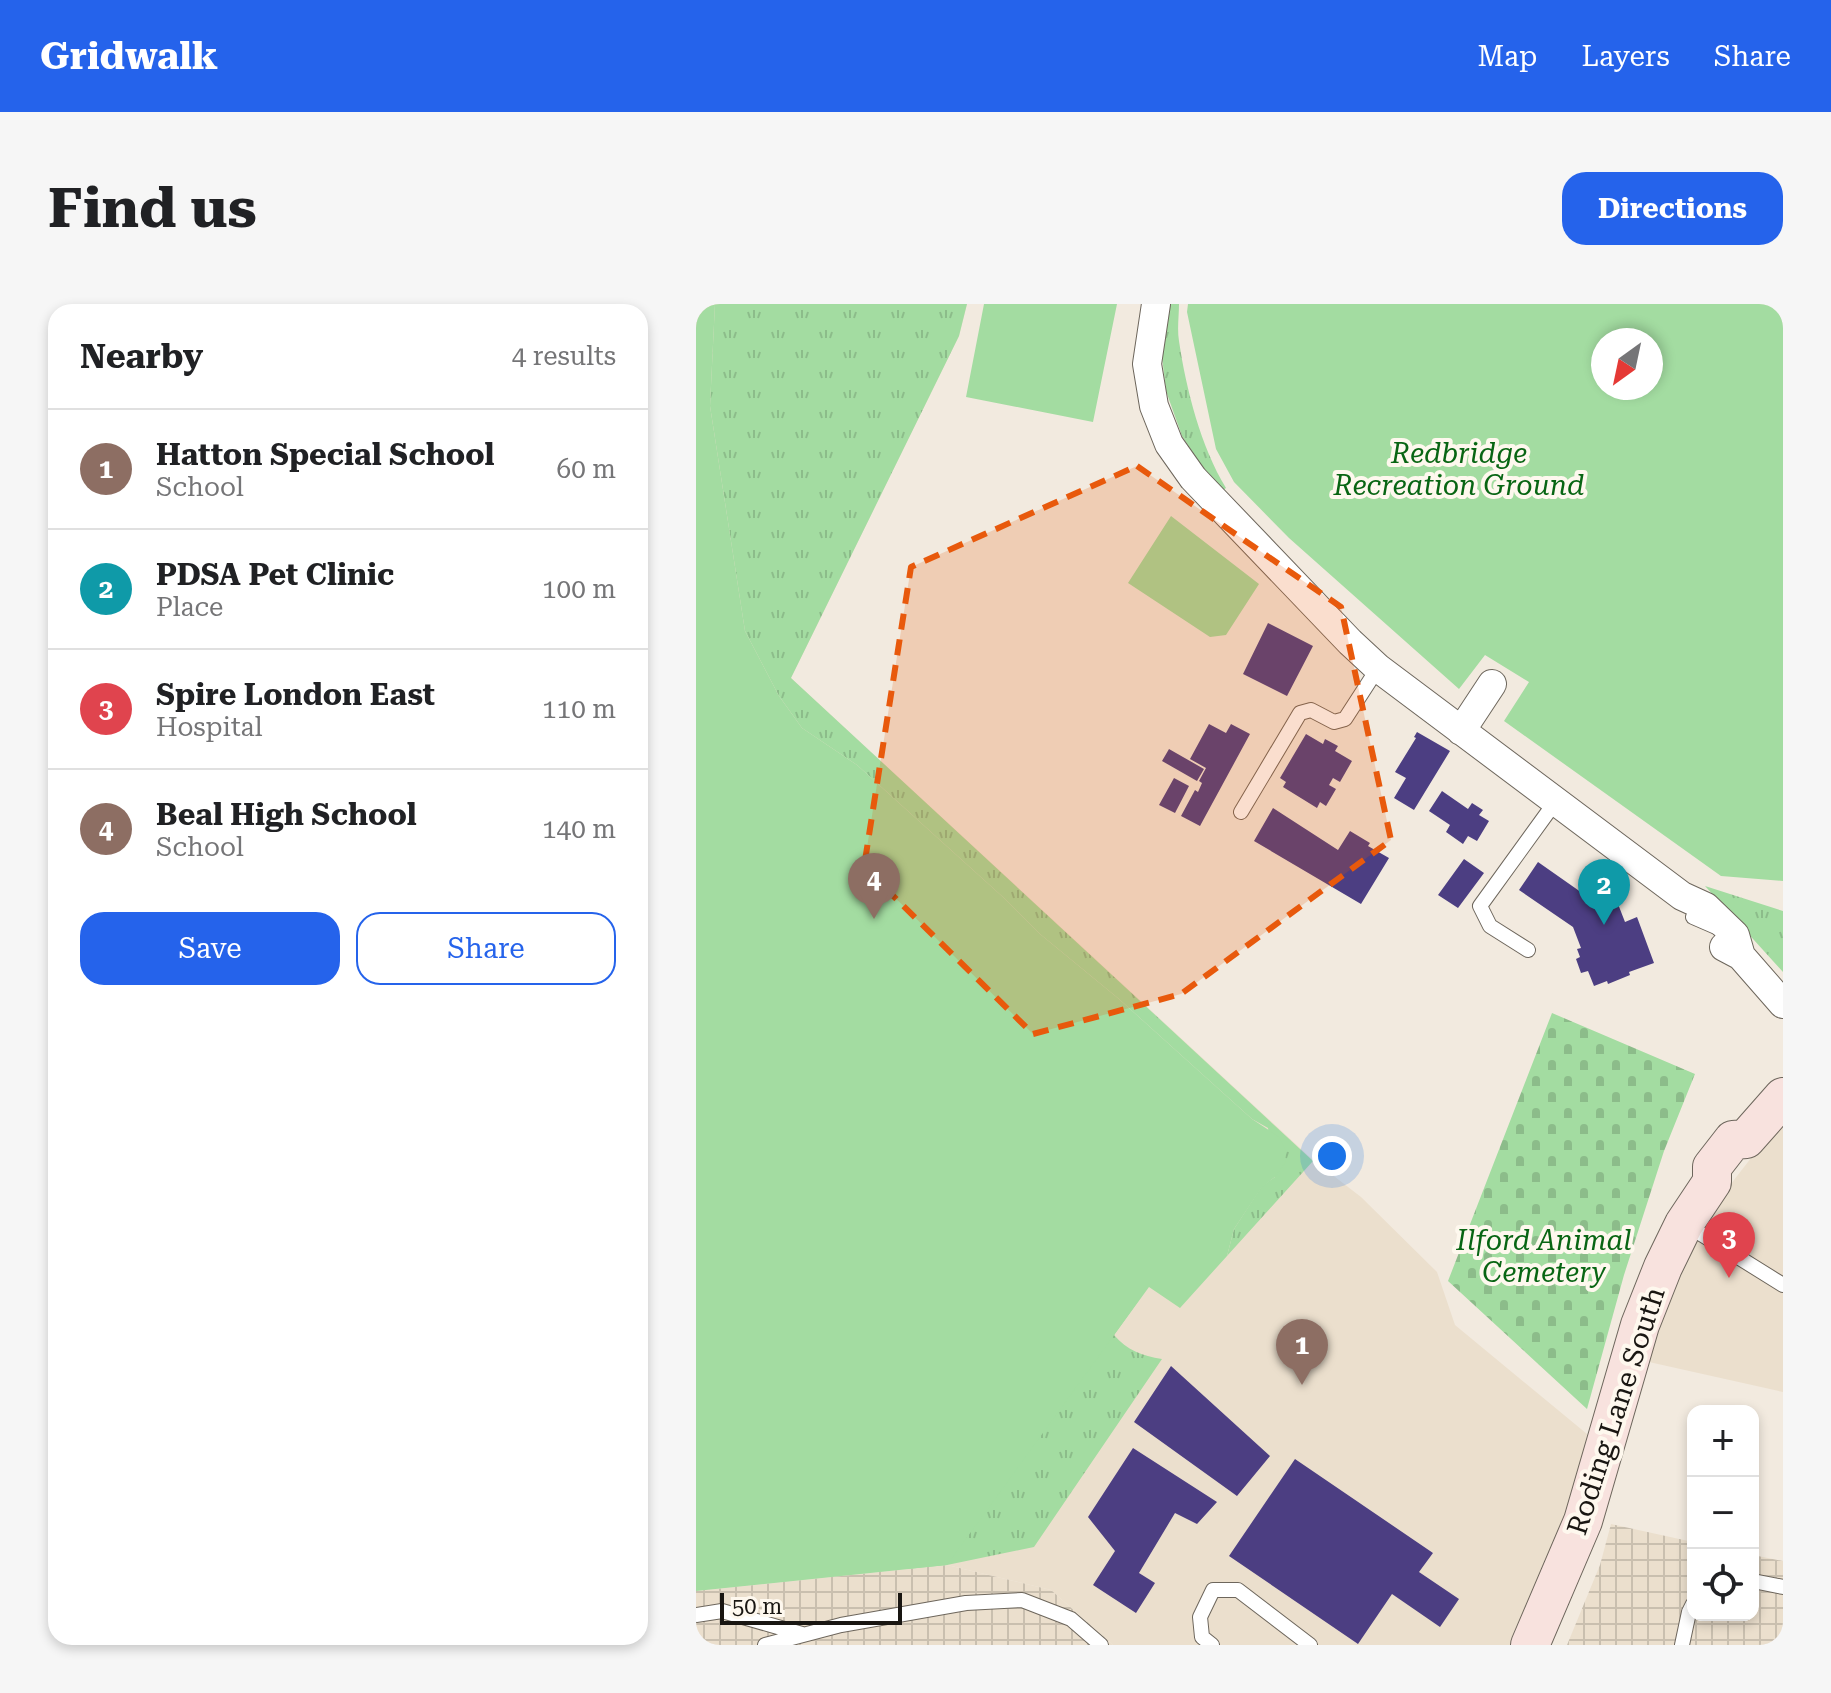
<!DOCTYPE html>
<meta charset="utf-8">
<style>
:root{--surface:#fff;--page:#f6f6f6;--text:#202124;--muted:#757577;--line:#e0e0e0;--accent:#2563eb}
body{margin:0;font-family:"Roboto Serif",serif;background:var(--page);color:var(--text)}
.controls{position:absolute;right:24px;bottom:24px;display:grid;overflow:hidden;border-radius:16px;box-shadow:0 4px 12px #0003}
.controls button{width:72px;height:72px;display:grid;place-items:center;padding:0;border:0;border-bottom:2px solid var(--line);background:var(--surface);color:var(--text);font:40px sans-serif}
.compass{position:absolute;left:895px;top:24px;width:72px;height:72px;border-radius:50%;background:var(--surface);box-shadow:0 4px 12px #0003;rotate:213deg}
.scale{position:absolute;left:24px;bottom:20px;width:182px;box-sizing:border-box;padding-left:8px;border:4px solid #191612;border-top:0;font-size:22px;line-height:28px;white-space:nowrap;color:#191612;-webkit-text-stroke:6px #fef8ee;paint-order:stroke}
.you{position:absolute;left:636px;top:852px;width:28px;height:28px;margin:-20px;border:6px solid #fff;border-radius:50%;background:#1a73e8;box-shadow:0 0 0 12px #1a73e833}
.badge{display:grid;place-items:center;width:52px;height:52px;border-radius:50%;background:var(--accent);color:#fff;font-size:26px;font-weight:700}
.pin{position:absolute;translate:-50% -66px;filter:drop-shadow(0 2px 4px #0008)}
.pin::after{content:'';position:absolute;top:42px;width:28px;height:24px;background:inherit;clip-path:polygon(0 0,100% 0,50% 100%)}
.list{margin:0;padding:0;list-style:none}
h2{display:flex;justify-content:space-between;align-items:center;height:104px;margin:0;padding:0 32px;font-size:34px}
h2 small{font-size:26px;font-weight:400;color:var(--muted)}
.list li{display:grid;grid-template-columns:52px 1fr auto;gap:24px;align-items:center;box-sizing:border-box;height:120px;padding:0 32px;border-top:2px solid var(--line)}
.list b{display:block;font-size:30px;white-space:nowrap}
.list p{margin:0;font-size:26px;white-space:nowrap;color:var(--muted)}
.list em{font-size:26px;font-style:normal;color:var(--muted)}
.actions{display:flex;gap:16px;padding:24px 32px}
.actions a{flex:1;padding:18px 0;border:2px solid var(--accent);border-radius:24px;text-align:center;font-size:28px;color:var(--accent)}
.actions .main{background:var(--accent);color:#fff}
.icon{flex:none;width:44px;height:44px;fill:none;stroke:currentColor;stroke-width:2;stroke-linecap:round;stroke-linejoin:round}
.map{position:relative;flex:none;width:1087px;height:1341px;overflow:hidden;border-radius:24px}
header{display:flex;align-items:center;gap:48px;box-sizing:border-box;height:112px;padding:0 40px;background:var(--accent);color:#fff}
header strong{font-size:38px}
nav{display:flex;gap:44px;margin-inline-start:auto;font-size:28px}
.intro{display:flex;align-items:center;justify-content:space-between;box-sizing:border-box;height:192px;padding:0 48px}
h1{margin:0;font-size:56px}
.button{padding:20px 36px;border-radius:24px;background:var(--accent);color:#fff;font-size:28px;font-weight:700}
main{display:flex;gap:48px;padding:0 48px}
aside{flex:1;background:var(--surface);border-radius:24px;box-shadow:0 4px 12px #0003}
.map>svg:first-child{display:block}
.built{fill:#ebdfcd}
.industrial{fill:url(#industrial-grid)}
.grass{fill:url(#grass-tufts)}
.cemetery{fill:url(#cemetery-stones)}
.park{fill:#a3dca1;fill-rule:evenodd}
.building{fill:#4c3e82}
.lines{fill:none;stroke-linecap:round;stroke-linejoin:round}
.lane-casing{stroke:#6d665c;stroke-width:16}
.street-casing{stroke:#6d665c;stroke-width:30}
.secondary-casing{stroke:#6d665c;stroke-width:40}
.lane{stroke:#fff;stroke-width:14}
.street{stroke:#fff;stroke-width:28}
.secondary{stroke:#f8e2de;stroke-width:38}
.marked{fill:#e8590c;fill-opacity:0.2;stroke:#e8590c;stroke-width:6;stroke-dasharray:16 10;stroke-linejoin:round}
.labels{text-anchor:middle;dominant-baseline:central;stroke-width:8;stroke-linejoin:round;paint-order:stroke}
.park-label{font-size:28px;font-style:italic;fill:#086513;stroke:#fef8ee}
.street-label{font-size:28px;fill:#191612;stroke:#fef8ee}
</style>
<header>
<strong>Gridwalk</strong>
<nav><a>Map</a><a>Layers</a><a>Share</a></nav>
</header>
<div class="intro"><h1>Find us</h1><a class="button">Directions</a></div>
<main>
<aside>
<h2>Nearby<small>4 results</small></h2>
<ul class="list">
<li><span class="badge" style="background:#8d6e63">1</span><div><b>Hatton Special School</b><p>School</p></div><em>60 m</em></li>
<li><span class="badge" style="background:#0f9aa8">2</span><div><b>PDSA Pet Clinic</b><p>Place</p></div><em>100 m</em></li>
<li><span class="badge" style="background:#e0444e">3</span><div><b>Spire London East</b><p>Hospital</p></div><em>110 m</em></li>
<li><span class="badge" style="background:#8d6e63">4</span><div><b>Beal High School</b><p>School</p></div><em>140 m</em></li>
</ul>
<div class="actions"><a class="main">Save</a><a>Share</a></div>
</aside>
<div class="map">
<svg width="1087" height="1341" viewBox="0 0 1087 1341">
<defs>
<pattern id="industrial-grid" width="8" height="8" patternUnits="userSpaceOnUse" patternTransform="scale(2)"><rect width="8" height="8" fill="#ebdfcd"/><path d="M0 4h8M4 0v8" fill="none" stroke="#c9bfaf"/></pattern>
<pattern id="grass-tufts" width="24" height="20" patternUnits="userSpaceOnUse" patternTransform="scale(2)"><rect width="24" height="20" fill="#a3dca1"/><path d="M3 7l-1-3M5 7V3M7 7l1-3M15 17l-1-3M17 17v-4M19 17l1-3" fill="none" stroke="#8cbc8a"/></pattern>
<pattern id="cemetery-stones" width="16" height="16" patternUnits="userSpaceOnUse" patternTransform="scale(2)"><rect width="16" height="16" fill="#a3dca1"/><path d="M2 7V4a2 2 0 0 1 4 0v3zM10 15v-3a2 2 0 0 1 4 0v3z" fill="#8cbc8a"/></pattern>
</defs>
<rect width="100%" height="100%" fill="#f2eadf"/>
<path class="built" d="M0,0H271L263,32L95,374L617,856L665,893L741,968L759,1021L891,1130L880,1206L814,1341H417L355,1286L251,1261L0,1287Z
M1087,813V1088L953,1058L958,1019L1002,928L1024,894Z"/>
<path class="industrial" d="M915,1220L997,1238V1311H1057V1251L1087,1257V1341H871L904,1261Z
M251,1261L355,1286L417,1341H0V1287Z"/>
<path class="grass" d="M19,0H271L263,32L95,374L617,857L531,952L538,925L566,882L579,873L572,824L556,815L423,695L344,630L308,594L161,461L106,424L83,392L49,327L14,102Z
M474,0H483C483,12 481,25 483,37C490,85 505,143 530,184L526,187L510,169L486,132L470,87L465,44Z
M1009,582L1087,607V668Z
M443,996L418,1031C431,1046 446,1052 466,1055L338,1243L251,1261L211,1265Z"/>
<path class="cemetery" d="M856,709L999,770L968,847L928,971L891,1105L752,977Z"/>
<path class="park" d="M0,0H19L14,102L49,327L83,392L106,424L161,461L308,594L344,630L423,695L556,815L583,833L590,847L589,859L579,873L566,883L538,925L531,952L484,1004L453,983L251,1261L0,1287Z
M288,0H421L397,118L270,93Z
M492,0H1087V577L1025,572L808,417L833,378L789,351L763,385L593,234L538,178L520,145L491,8ZM907,36H955V84H907Z
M475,212L563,280L530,331L514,333L432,279Z"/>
<path class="building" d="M572,319L617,342L591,392L547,370Z
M513,420L530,429L535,420L554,430L504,522L485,512L499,486L502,488L506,479L503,477L510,464L494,455Z
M721,428L754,447L718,506L698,494L710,474L699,468L720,434L718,433Z
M610,430L627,440L629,435L642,442L639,447L656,457L644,478L637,474L633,481L640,485L630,502L624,498L621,504L587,483L590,478L584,474Z
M473,445L508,465L501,477L466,457Z
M478,474L493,482L479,509L463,501Z
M746,487L772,505L776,499L787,506L783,511L793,517L781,537L772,532L767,540L750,528L754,521L733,507Z
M577,504L642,546L654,527L674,539L672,542L693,554L665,600L558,537Z
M768,555L788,569L762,604L742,591Z
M842,558L909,605L922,600L929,618L941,613L958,659L933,668L934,671L912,680L911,677L898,682L892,667L885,669L880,655L884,653L881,645L885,644L877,623L823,586Z
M475,1062L574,1152L541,1192L438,1118Z
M437,1144L521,1198L501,1220L479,1209L443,1269L459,1279L440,1309L397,1281L419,1247L392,1213Z
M599,1155L737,1249L723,1268L763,1295L744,1323L696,1290L662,1340L533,1252Z"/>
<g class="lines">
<g class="lane-casing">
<path id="lane" d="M545,508L604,409L615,406L638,418L649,415L682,364
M997,613L1020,623
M832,646L794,622L784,602L860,497
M989,920L1087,981
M1057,1277L1087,1283
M0,1311L26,1307L106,1330
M69,1341L145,1321L270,1299L326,1296L375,1315L405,1341
M516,1341L506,1333L504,1313L517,1286H542L614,1341
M986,1341L993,1308L997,1300"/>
</g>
<g class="street-casing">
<path id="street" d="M460,0L451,60L458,102L473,140L497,174L654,338L682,364L986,592L1010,603L1039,631L1045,652
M765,427L796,380
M1028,643L1045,652L1087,700"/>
</g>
<g class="secondary-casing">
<path id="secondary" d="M834,1341L887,1217L944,1021L967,963L988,920L1016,878V863L1037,836L1050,835L1087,793"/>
</g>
<use href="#lane" class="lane"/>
<use href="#street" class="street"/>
<use href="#secondary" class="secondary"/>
</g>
<path class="marked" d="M441,162L645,303L695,536L485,690L337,730L168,563L215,263Z"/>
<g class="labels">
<g class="park-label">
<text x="763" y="149">Redbridge<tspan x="763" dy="32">Recreation Ground</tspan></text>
<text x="848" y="936">Ilford Animal<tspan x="848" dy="32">Cemetery</tspan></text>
</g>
<g class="street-label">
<text transform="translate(920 1107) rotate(-72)">Roding Lane South</text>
</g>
</g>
</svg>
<div class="controls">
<button>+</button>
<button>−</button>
<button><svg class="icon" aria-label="locate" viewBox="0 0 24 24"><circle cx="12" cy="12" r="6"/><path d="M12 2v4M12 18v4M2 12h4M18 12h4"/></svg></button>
</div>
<svg class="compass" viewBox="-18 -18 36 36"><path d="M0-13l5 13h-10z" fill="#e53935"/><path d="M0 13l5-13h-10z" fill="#757577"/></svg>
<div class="scale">50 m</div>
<div class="you"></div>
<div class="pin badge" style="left:606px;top:1081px;background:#8d6e63">1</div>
<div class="pin badge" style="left:908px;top:621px;background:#0f9aa8">2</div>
<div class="pin badge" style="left:1033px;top:974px;background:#e0444e">3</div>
<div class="pin badge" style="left:178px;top:615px;background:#8d6e63">4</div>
</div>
</main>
